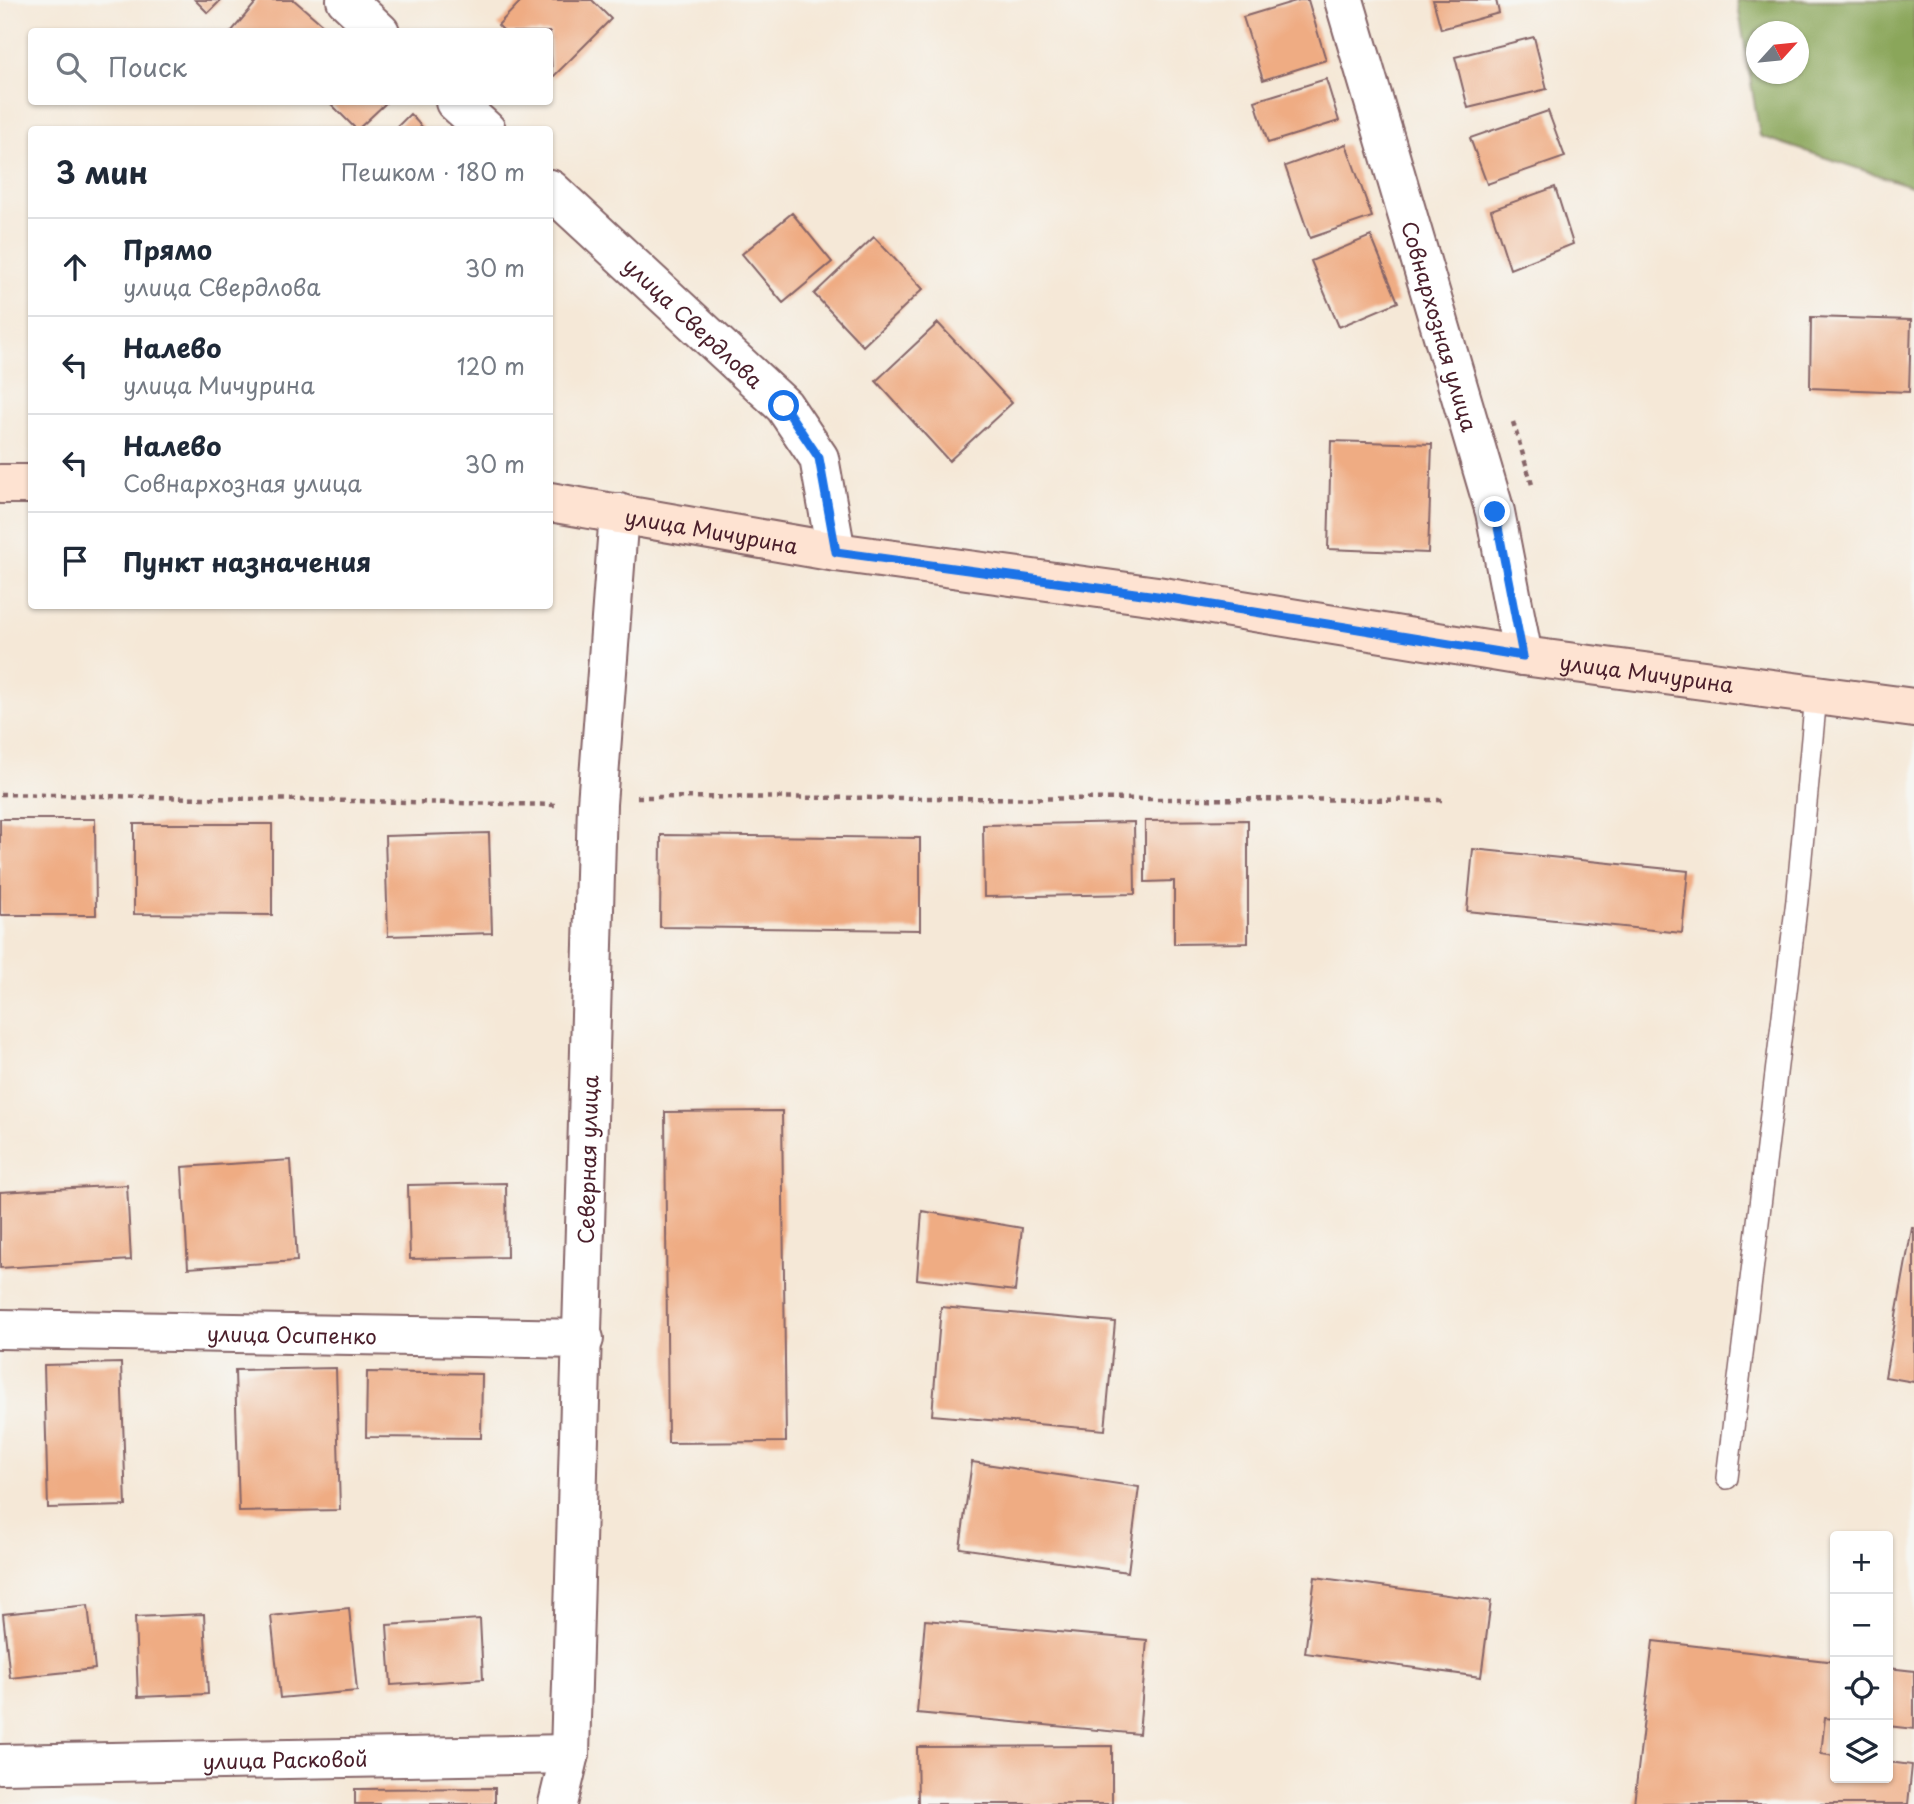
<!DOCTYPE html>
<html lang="ru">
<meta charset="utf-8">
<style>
:root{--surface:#fff;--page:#f6f6f7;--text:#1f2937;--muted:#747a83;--line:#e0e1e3}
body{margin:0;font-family:"Playpen Sans",sans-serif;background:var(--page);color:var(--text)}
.controls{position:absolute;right:21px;bottom:21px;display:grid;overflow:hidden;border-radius:7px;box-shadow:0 2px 5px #0004}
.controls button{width:63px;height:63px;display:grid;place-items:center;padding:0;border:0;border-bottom:2px solid var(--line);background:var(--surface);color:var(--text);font:35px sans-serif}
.compass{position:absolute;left:1746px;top:21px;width:63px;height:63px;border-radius:50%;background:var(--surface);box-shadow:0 2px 5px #0004;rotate:63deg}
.stop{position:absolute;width:21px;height:21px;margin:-16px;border:5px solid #1a73e8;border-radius:50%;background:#fff}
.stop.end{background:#1a73e8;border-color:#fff;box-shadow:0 2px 7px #0008}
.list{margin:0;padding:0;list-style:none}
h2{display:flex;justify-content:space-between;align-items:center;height:91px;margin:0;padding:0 28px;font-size:30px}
h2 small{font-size:23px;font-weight:400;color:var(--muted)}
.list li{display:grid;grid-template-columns:46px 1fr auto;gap:21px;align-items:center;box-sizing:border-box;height:98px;padding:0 28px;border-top:2px solid var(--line)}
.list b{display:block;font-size:26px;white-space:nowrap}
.list p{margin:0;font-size:23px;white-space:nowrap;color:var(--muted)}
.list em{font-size:23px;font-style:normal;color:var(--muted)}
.icon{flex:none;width:38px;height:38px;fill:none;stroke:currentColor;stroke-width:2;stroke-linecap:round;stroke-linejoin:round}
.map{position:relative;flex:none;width:1914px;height:1804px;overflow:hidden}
.search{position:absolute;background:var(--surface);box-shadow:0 2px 5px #0004;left:28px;top:28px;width:525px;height:77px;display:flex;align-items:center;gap:18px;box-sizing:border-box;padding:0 24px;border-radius:7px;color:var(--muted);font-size:26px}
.panel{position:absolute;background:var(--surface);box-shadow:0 2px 5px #0004;left:28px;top:126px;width:525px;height:483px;border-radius:7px}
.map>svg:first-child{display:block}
.forest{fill:#8aa65a;stroke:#6a6242;stroke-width:2;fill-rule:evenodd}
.building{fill:#efac83}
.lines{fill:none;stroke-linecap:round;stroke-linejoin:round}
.service-casing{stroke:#866567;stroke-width:24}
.minor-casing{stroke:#866567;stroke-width:42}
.secondary-casing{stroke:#866567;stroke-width:42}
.path{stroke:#866567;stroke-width:4.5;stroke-dasharray:5 5;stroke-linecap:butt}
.service{stroke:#fff;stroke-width:21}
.minor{stroke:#fff;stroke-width:38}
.secondary{stroke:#fee3d2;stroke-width:38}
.route{stroke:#1a73e8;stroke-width:9}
.labels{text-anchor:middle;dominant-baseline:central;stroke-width:5;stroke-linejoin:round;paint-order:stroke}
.street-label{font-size:21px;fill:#4a1f2b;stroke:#f6f6f2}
</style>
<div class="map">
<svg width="1914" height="1804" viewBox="0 0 1914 1804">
<rect width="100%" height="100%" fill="#f6f6f2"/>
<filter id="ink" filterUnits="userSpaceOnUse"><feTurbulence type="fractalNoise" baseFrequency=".0143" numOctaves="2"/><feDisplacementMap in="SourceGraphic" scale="14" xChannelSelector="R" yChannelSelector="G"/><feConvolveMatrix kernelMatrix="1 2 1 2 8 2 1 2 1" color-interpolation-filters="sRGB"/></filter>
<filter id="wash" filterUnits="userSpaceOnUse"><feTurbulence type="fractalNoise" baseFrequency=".00686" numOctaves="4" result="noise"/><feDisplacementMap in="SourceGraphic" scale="28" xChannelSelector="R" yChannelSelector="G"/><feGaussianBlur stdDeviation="1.57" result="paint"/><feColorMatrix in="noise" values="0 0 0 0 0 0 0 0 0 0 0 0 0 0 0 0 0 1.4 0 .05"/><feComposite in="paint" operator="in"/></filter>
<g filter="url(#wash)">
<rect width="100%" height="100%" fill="#f5e8d7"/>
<path class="forest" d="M1737,0H1914V187L1760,136ZM1756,32H1798V74H1756Z"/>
<g id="blocks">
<path class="building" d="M195,0H221L208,13Z
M258,0H294L331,32H231Z
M522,0H592L611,19L552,78L550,32H505L498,25Z
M1299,0H1308L1326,60L1263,80L1243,17Z
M1433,0H1496L1499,13L1441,29Z
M1534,37L1547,89L1468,108L1455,57Z
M1326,79L1339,121L1268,143L1255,101Z
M329,102H387L357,130Z
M1548,111L1565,157L1487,184L1470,138Z
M410,114L425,130H394Z
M1346,144L1372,217L1310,238L1285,166Z
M1555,187L1573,244L1510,269L1491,210Z
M792,213L832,262L783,303L742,254Z
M1371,236L1398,302L1339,327L1311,261Z
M874,237L923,289L863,346L814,294Z
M1811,317L1911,320L1909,392L1810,388Z
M938,323L1012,403L949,461L876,381Z
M1331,441L1432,444L1428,553L1328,549Z
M0,819H95L96,915H0Z
M1248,820V943L1174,944V881L1145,882V821Z
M1134,822L1135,894L984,897L983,825Z
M134,824H272V915L134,914Z
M489,833L492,933L388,936L385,836Z
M661,835L920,838V930L660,927Z
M1473,849L1688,871L1682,933L1467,911Z
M782,1111L786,1442L668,1443L665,1112Z
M291,1160L297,1261L188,1268L182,1167Z
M506,1183L507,1257L410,1259L408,1185Z
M127,1185L131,1260L0,1268V1192Z
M922,1211L1022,1228L1015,1291L917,1279Z
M1912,1228H1914V1382L1885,1377Z
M941,1307L1115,1322L1105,1430L932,1415Z
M121,1363L126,1506L48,1508L44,1365Z
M336,1368L340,1510L239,1512L235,1370Z
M367,1372L482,1374L481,1438L366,1437Z
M972,1462L1139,1487L1128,1572L960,1548Z
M1315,1577L1491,1601L1481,1677L1305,1653Z
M88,1605L95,1669L10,1678L3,1614Z
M349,1608L357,1691L280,1698L271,1616Z
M204,1614L208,1694L138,1697L135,1617Z
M480,1619L483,1679L391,1685L387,1625Z
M925,1620L1147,1640L1139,1734L917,1713Z
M1653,1641L1835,1662V1719L1825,1718L1821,1754L1835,1756V1778H1888V1762L1912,1765L1908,1804H1634Z
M1888,1668L1914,1671V1729L1888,1726Z
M1112,1746V1804H918L917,1747Z
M495,1788V1804H355V1789Z"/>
</g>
</g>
<g filter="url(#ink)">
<use href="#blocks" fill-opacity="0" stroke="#866567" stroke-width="2"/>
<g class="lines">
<g class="service-casing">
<path id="service" d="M1727,1478L1797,900L1816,695"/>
</g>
<g class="minor-casing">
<g id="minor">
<path d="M346,0L380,32"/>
<path id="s1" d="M1344,0L1495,512L1523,656"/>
<path d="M455,102L486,130"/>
<path id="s2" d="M550,189L784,406L819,458L836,552"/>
<path id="s3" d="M0,1329L584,1339"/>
<path id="s4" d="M0,1764L570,1754"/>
<path id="s5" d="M558,1804L570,1754L597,804L619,513"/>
</g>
</g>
<g class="secondary-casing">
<g id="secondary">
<path d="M0,484H32"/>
<path id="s6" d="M550,502L836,552L1157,596L1523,656L1914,708"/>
</g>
</g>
<path class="path" d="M1513,422L1533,488
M0,794L559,805
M637,797L1442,800"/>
<use href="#service" class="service"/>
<use href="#minor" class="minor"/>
<use href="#secondary" class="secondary"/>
</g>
</g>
<g class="lines" filter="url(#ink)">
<path class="route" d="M784,406L819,458L836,552L1157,596L1523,656L1495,512"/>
</g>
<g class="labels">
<g class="street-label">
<text stroke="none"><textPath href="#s2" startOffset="196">улица Свердлова</textPath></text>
<text stroke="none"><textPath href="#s1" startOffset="340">Совнархозная улица</textPath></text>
<text stroke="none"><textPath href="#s6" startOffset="164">улица Мичурина</textPath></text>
<text stroke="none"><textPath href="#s6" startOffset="1110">улица Мичурина</textPath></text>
<text stroke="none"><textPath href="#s5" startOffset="646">Северная улица</textPath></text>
<text stroke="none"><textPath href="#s3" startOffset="292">улица Осипенко</textPath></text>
<text stroke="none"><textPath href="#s4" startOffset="285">улица Расковой</textPath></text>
</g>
</g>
</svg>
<div class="controls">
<button>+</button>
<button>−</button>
<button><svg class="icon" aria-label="locate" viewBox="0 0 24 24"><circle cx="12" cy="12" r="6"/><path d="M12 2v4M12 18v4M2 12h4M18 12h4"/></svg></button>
<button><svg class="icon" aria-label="layers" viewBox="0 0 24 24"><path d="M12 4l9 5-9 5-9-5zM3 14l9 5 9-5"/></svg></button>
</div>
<svg class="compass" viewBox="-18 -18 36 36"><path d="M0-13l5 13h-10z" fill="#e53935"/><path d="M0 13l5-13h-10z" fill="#747a83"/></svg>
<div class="stop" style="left:784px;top:406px"></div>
<div class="stop end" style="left:1495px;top:512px"></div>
<div class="search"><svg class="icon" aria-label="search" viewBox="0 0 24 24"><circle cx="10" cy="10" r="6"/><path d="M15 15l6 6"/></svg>Поиск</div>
<section class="panel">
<h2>3 мин<small>Пешком · 180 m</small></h2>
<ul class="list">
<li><svg class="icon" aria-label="ahead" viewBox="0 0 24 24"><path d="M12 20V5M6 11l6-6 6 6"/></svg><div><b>Прямо</b><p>улица Свердлова</p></div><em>30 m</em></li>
<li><svg class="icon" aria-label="left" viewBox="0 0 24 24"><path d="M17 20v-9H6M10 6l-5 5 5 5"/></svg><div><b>Налево</b><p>улица Мичурина</p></div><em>120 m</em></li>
<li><svg class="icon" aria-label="left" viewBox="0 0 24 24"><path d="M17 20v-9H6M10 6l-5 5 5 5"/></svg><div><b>Налево</b><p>Совнархозная улица</p></div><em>30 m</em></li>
<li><svg class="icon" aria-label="arrive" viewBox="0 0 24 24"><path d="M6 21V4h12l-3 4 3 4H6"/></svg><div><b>Пункт назначения</b></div></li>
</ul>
</section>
</div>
